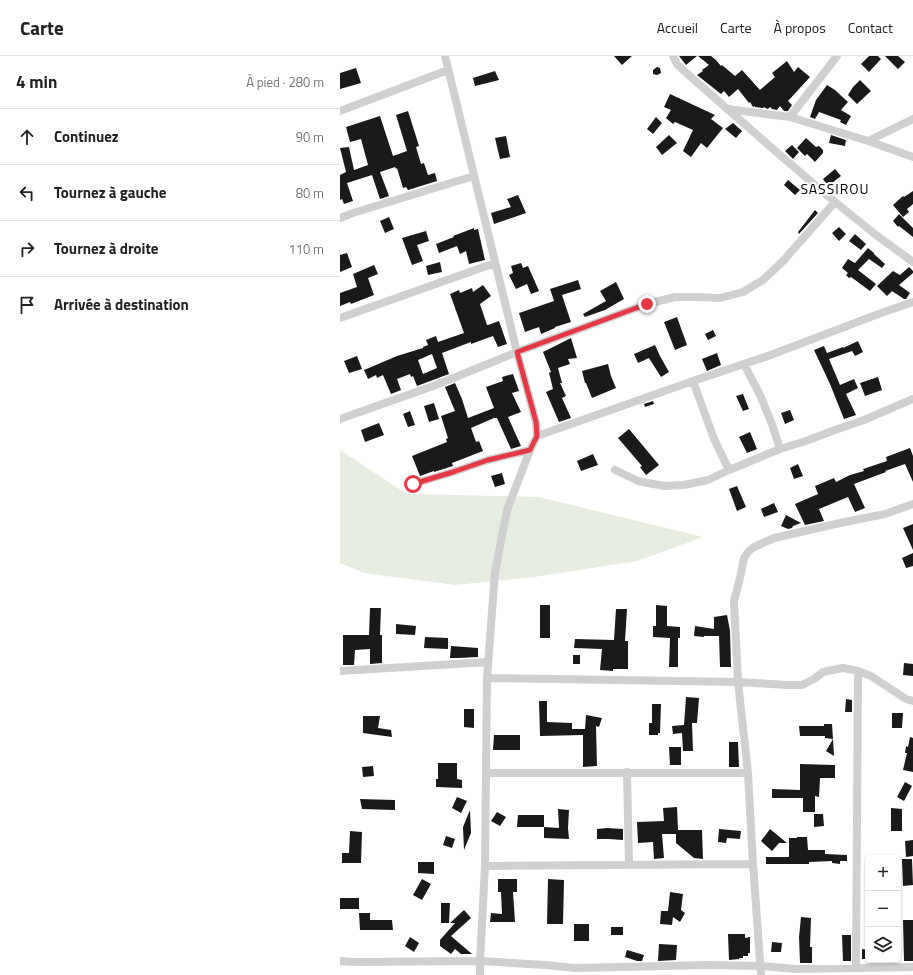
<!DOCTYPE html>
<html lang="fr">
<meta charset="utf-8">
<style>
:root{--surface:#fff;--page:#f2f2f2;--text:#222;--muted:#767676;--line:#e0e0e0}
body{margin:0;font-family:"Titillium Web",sans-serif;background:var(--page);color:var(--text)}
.controls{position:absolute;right:12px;bottom:12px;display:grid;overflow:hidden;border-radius:6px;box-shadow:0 1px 3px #0004}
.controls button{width:36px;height:36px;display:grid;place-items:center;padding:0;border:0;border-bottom:1px solid var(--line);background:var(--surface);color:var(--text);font:20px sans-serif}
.stop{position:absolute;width:12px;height:12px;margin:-9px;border:3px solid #e63946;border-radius:50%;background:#fff}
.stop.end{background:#e63946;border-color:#fff;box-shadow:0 1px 4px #0008}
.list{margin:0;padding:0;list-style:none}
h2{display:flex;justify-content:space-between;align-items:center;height:52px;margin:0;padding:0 16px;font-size:17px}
h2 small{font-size:13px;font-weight:400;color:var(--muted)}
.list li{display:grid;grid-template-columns:26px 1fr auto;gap:12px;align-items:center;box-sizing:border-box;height:56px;padding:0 16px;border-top:1px solid var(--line)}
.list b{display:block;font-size:15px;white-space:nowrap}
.list em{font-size:13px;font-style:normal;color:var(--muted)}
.icon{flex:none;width:22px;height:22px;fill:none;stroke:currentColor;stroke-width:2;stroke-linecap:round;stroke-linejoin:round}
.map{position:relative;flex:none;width:573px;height:919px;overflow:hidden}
header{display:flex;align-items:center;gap:24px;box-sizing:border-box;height:56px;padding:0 20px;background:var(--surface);border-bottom:1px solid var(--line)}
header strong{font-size:19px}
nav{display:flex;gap:22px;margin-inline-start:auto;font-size:14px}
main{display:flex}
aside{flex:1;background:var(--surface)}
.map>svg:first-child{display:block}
.green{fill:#e6ecdf}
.building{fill:#1a1a1a;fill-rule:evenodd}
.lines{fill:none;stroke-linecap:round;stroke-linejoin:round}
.minor{stroke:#d0d0d0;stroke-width:8}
.route{stroke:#e63946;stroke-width:5}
.labels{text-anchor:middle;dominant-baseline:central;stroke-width:4;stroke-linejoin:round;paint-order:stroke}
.quarter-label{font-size:14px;letter-spacing:1px;fill:#000;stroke:#fff}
</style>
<header>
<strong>Carte</strong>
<nav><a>Accueil</a><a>Carte</a><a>À propos</a><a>Contact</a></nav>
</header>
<main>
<aside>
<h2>4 min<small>À pied · 280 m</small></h2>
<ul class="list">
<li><svg class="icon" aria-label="ahead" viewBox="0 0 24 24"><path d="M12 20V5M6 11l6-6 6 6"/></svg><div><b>Continuez</b></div><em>90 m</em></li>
<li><svg class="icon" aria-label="left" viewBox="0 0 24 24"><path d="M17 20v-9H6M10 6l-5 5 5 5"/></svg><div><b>Tournez à gauche</b></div><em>80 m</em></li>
<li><svg class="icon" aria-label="right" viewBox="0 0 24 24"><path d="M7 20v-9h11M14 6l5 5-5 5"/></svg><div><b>Tournez à droite</b></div><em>110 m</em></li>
<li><svg class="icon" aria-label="arrive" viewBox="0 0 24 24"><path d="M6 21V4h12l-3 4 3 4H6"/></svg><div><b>Arrivée à destination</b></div></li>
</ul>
</aside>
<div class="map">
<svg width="573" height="919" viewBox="0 0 573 919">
<rect width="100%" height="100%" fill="#fff"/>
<path class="green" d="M0,394L67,438L199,441L363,481L297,505L194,521L115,529L24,517L0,507Z"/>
<path class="building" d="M274,0H292L282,9Z
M339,0H357L346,9Z
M358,0H371L376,4L381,10L382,9L395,20L402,14L420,34L435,21L432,17L447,5L454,16L458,11L470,21L448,45L452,49L448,55H444L440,50L437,54L432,53L430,51L428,53L425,52V51L423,52L415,51V50L413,51L410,46L409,47L398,33L389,41L384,35L381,38L357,19L363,15L362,14L369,9Z
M529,0H538L541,3L529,16L521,8Z
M545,0H558L565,6L558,13Z
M317,11L320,12L321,17L317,19L313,18V14Z
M16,12L21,27L0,33V17Z
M155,15L159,24L135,30L133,22Z
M520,24L531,35L517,48L508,39L513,31Z
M487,29L495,34L508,46L501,54L511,60L506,69L500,66L501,64L479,56L475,63L470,61L476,44Z
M330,38L375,59L371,63L383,72L367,92L361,87L351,101L343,95L353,74L335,66L333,68L326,62L331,54L324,51Z
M68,55L79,90L76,91L81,108L84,107L88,119L95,117L97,125L68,134L66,131L63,132L57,112L56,113L55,111L40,116L49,140L40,143L32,119L7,127L13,145L4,148L2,143L0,144V119L6,116L0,92L9,91L14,114L28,109L21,83L10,86L6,71L40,60L53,100L67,95L56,59Z
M316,61L322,67L313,78L307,73Z
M393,67L402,75L396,82L385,73Z
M329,79L337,87L322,99L316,91Z
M491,79L506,84L505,90L489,87Z
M166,80L170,101L160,103L155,82Z
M466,82L476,91L479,90L483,94V97L475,106L467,98L465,100L457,92Z
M452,89L459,96L453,103L445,95Z
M495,113L501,120L488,130L483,123Z
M448,124L460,134L455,139L444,129Z
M573,135V148L567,153L569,156L563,161L553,149L563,140L564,141Z
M178,139L186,157L154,168L151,157L171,151L167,143Z
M475,154L478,157L459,178L458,176Z
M559,158L573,172V181L559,170L558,171L553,165Z
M49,161L54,173L45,177L40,165Z
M499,171L506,178L499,185L492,177Z
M134,172V174L138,173L145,204L129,208L126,195L120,198L117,190L99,197L96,188L114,181L113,180Z
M86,175L89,185L77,189L83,205L72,209L62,182Z
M515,178L526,188L521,194L509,185Z
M528,192L534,197V198L545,208L542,212L529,203L518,214L536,228L530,235L511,221L509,222L506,219L508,217L502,212L508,203L515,207Z
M7,197L12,211L0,216V199Z
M100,206L102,216L88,219L86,210Z
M181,207L183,212L188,210L199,235L191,238L187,228L176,233L169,219L173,217L171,210Z
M34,209L38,218L28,222L34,239L11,248L10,246L0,250V237L17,231L13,218Z
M569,211L573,215V217L559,229L570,237L566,243H564L552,235L547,240L537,230L553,215L560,219Z
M238,224L241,233L222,239L231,266L215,271V272L201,278L199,271L185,276L179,257L214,245L210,233Z
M276,226L284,243L265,254L245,261L243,258L266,245L260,235Z
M143,229L151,240L140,248L147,269H148L159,265L167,288L158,291L153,280L131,288V286L102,297L109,318L77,330L73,320L71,321L70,318L57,323L61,334L51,338L43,319L37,322L36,319L28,323L24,314L57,300L83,292V291L88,289L86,284L96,280L98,286L124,277L110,238L119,234L120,237L132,232L133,236ZM92,298L97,312L83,318L78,304Z
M337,261L347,289L335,294L324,266Z
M373,274L376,280L368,284L365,278Z
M231,282L237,302L228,303L230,308L218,312L222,327H220L226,340L222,342L231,362L219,366L206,336L213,333L209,317L211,316L203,296Z
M518,285L523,296L515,300L512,295L489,303L500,329L514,323L518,332L506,338L516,359L504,363L490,328L474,294L484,290L487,297L503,291V292Z
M315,289L320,300L329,316L321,321L309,302L298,307L294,298Z
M377,297L381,309L367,315L362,303Z
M17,300L22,313L9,317L4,305Z
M268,308L271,320L276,332L252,342L246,327H245L242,315Z
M173,318L179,335L172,337L181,356L168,361L181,390L171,393L157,362H154L131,372L136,386L139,385L143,395L112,407L113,410L94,416V415L80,420L72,400L107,386L106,383L108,382L101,360L115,355L105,331L115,327L122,343L128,362L154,352L146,331L163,325L162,321Z
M538,321L542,334L525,340L520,327Z
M403,338L409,353L403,355L396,340Z
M313,345L314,348L305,351L304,348Z
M94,347L99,363L89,366L84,350Z
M450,354L454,364L445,368L441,357Z
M70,355L75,369L68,371L63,358Z
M39,367L44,379L25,386L21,374Z
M289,373L319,409L306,419L300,411L302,410L278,382Z
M410,376L417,393L407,397L399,381Z
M570,392L573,400V426L565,408L545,415L546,416L514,428L525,452L515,456L508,441L479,453L484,465L465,469L455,448L478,438L475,430L494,422L496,426L510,419L524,415L523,413L547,405L546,401Z
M253,398L258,409L241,415L237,405Z
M458,408L463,420L454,423L450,412Z
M162,417L165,428L155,431L151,420Z
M397,430L406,451L397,455L389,433Z
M434,447L438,456L424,461L421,453Z
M446,459L461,467L453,470L452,472L448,473L441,470Z
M573,468V494L563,472Z
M573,497V510L566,512L562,502Z
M200,549H210V582H200Z
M316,549L327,550V570L340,571V582H338V611H329L330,582L313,581V570H316Z
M30,552H41L40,579H42V607L30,608V593L15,594L14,609H3V579H29Z
M276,553H287L285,585H288V613H273V615L260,614L262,593L234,592L235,583L274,584Z
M387,559L390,575L391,611H380L379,580H364V581L354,580L355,570L374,573V561Z
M56,568L76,570L75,579L56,578Z
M85,581L108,582V593L84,592Z
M111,590L138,592V601L118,602H110Z
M233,599H240V608H233Z
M564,607L573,608V620L563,619Z
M346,641L359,642L357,667H352L353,695H343L342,677L333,678L332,670L344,669Z
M506,643L512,644V656H505Z
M199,645H207V666L232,667V673H245L246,659L262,662L259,671L256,670L257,710L243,711V679L200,680Z
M312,648H321L320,677H318V679H309V667H312Z
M124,653H134V672L124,671Z
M552,657H563L562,672H552Z
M23,660H40L38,672L51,674L52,681L23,677Z
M484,668H492L493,683L485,682V680H460L459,670H484Z
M154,679H180V694H153Z
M570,681L573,682V716L563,714L567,697H565L566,690L568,691Z
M493,683L494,700L486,695Z
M389,686H398L399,711H389Z
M329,691H341V709H330Z
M98,707H117V723L122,724V732L96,731V723H98Z
M460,708L495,709V722H480L479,741L475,740V756H463V742H432V733L460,734Z
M33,710L34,720L23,721L22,711Z
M565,726L572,730L564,745L557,741Z
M117,741L127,745L121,757L112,752Z
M20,743L55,744V754L22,753Z
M337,751L338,774H362L363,803L354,802L336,787V778H322L324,802L314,803L313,786L298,787L297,766L324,765L323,752Z
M551,752L562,753V775H551Z
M218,753L229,754L228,772L229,783L204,782V771L219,772Z
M130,754L131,777L124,794L123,771Z
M157,756L166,761L160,770L151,765Z
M474,758H483L484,770L474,771Z
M178,759H204V771H177Z
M267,772L283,773V784L269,783H257V773Z
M379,773L401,775L400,783L387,782L386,787L378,786Z
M430,773L447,787H439L432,795L421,785Z
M10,775L22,776L21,807H2V797H9Z
M106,780L115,783L112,792L103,789Z
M457,781H467L468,794H485V798L507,799V805H500V808L492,807V805L469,806V808H426V801H449V782H457Z
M573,784V800L566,801L565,785Z
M562,803H572L573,829L563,830Z
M78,806H94V818L78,817Z
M82,823L91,828L82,844L73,839Z
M158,823H177V836H173L175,866H150L151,857L162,858L161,836H158Z
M208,823L224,824L223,868H207Z
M330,836L343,838L341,854L345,857L340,866L333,861L332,869L320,868L321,855H328Z
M0,842H19V853H0Z
M101,847H110L109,867H101Z
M124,854L131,862L111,880L132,898H121L115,893L111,898L100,890V884L115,867H110Z
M19,857H30V864H52L53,874H20Z
M461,861L471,862L470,891H472V907H460L459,881Z
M563,864H573V905H564Z
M234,868H249V885H234Z
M271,871H283V879H271Z
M388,878H405V882L410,881V897H408V900H403V902H399V903L389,904Z
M502,879H511V905H503Z
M70,881L79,887L74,896L65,890Z
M432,886L442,887L441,896H431Z
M319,888L337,889L336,904L318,905Z
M522,893L528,894V903H522Z
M287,894L304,899L302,905H297L285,901Z"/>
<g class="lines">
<path class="minor" d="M105,0L177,296L196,366L197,380L190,394L167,454L155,516L147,622L145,810L140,905V919
M333,0L337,8L343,14L433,93L495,146L536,179L573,206
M387,53L450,61L528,85L573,101
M0,55L108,14
M450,61L497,0
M528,85L573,63
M0,162L13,157L134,120
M0,262L155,207
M404,308L421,341L433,371L440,393
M353,325L374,383L389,414
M0,363L96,329L177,296L307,248L335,241H358L380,242L403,236L423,224L444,204L495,146
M197,380L353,325L428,300L541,257L573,246
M275,414L298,425L324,430L344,429L368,424L389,414L440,393L466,385L492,375L524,364L573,343
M73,428L113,416L148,404L190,394
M0,615L148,606
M147,622L398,626L447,629H462L474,623L483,616L503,612L518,615L531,620L566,643L573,645
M287,716L289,809
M146,717H408
M145,810L413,808
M0,905L16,906L140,905L205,909L235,912L368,909L421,910L455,913L573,911
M516,911L518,615
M421,919L413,808L408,717L398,626L394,545L400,522L404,502L409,495L414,491L434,482L500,467L545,458L573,448"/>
</g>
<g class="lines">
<path class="route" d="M73,428L113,416L148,404L190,394L197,380L196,366L177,296L307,248"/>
</g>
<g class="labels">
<g class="quarter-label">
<text x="495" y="132">SASSIROU</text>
</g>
</g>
</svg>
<div class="controls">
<button>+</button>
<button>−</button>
<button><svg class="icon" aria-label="layers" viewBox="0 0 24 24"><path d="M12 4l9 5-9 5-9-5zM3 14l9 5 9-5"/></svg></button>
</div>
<div class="stop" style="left:73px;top:428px"></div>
<div class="stop end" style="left:307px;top:248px"></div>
</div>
</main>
